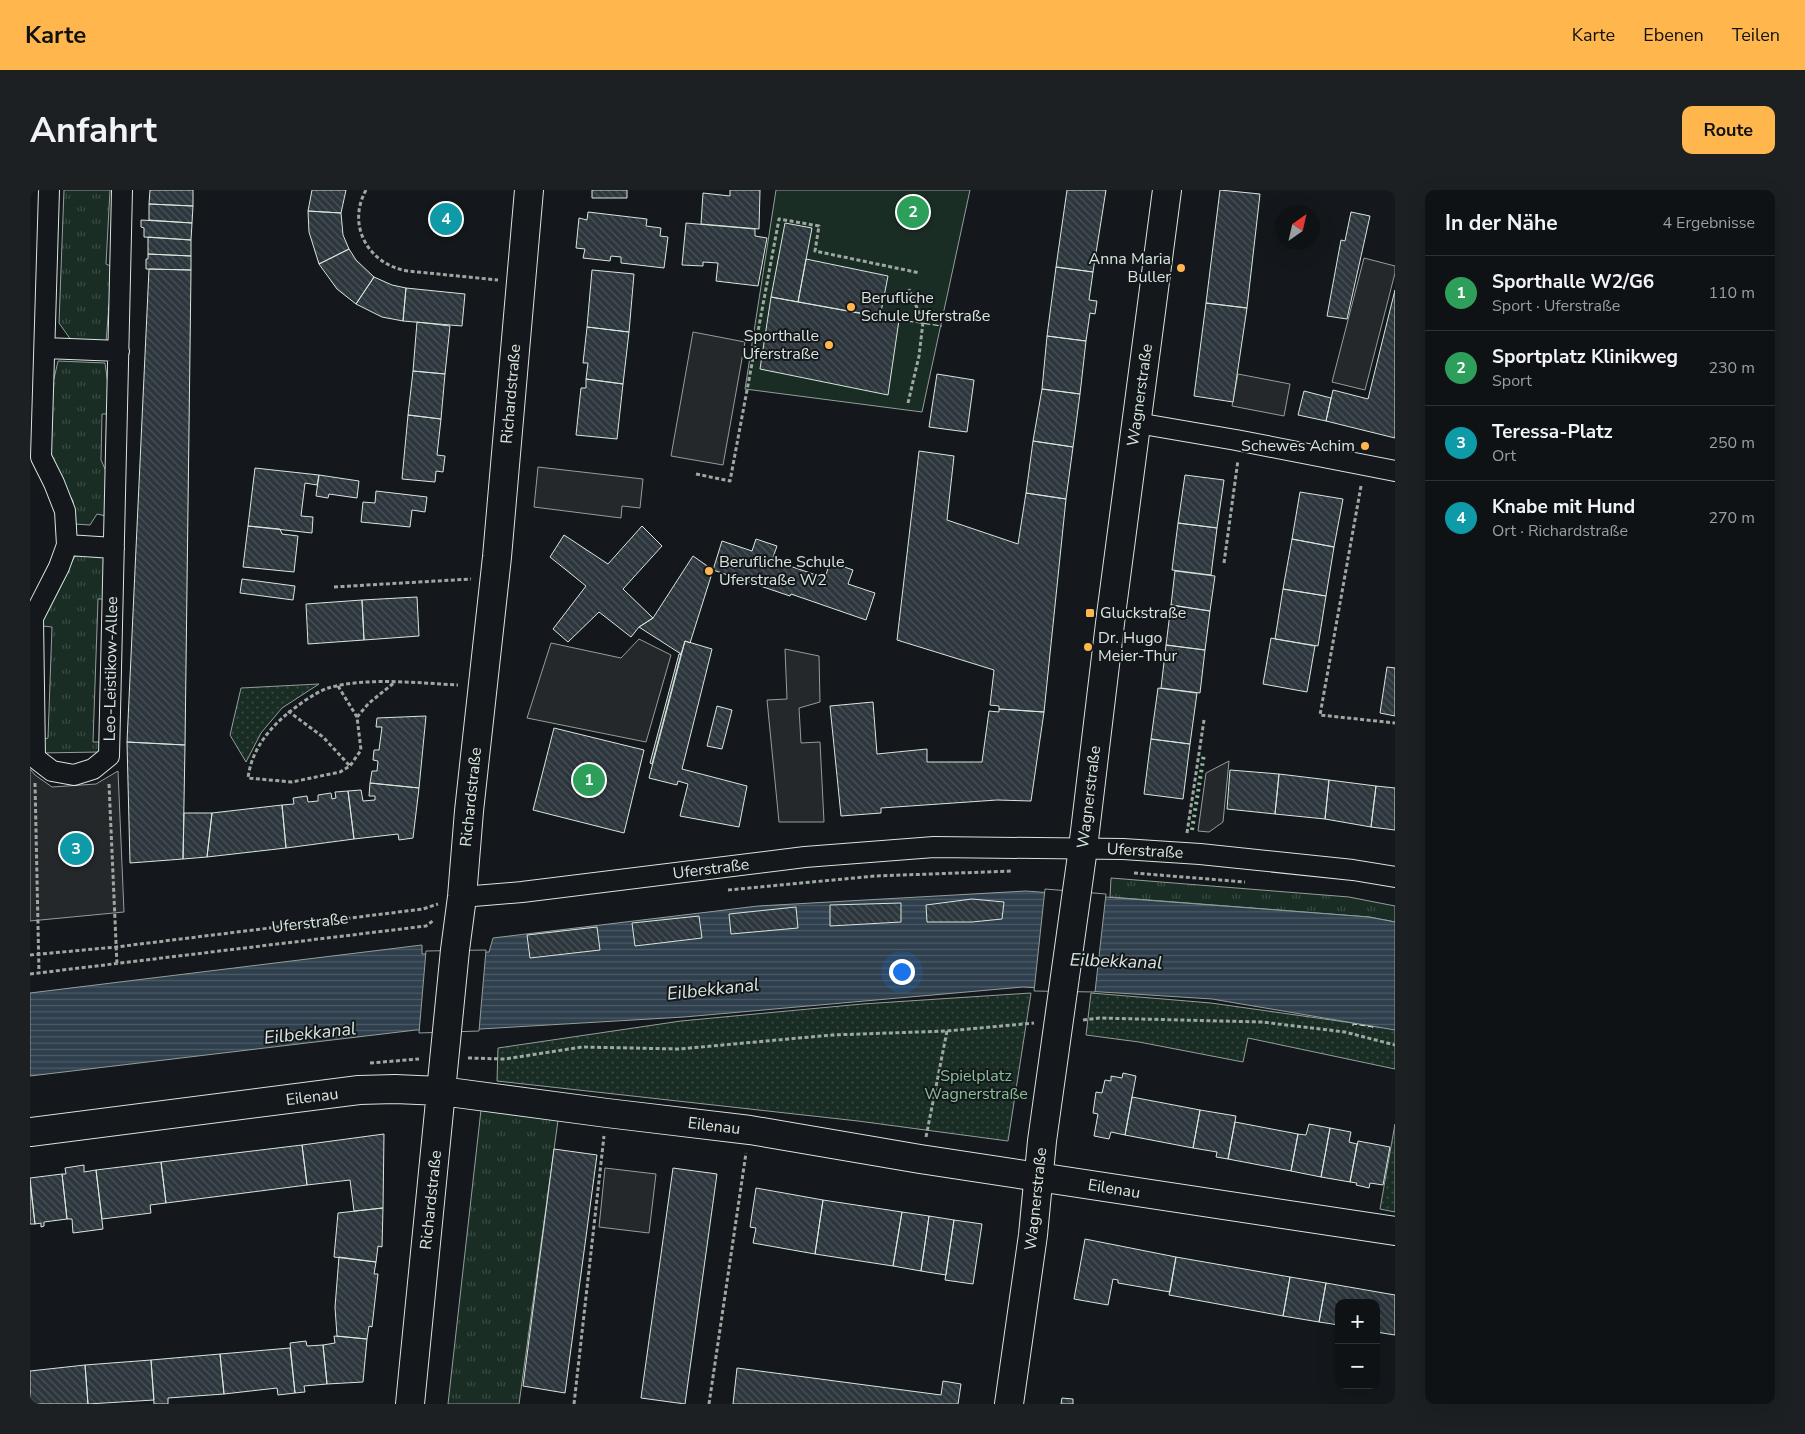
<!DOCTYPE html>
<html lang="de">
<meta charset="utf-8">
<style>
:root{--surface:#0f1215;--page:#1d2022;--text:#f1f3f6;--muted:#9b9ea0;--line:#2f3234;--accent:#ffb74d}
body{margin:0;font-family:"Nunito Sans",sans-serif;background:var(--page);color:var(--text)}
.controls{position:absolute;right:15px;bottom:15px;display:grid;overflow:hidden;border-radius:10px;box-shadow:0 5px 20px #0002}
.controls button{width:45px;height:45px;display:grid;place-items:center;padding:0;border:0;border-bottom:1px solid var(--line);background:var(--surface);color:var(--text);font:25px sans-serif}
.compass{position:absolute;left:1245px;top:15px;width:45px;height:45px;border-radius:50%;background:var(--surface);box-shadow:0 5px 20px #0002;rotate:34deg}
.you{position:absolute;left:871px;top:781px;width:18px;height:18px;margin:-12px;border:4px solid #fff;border-radius:50%;background:#1a73e8;box-shadow:0 0 0 8px #1a73e833}
.badge{display:grid;place-items:center;width:32px;height:32px;border-radius:50%;background:var(--accent);color:#fff;font-size:16px;font-weight:700}
.pin{position:absolute;translate:-50% -50%;border:2px solid #fff;box-shadow:0 1px 5px #0006}
.list{margin:0;padding:0;list-style:none}
h2{display:flex;justify-content:space-between;align-items:center;height:65px;margin:0;padding:0 20px;font-size:21px}
h2 small{font-size:16px;font-weight:400;color:var(--muted)}
.list li{display:grid;grid-template-columns:32px 1fr auto;gap:15px;align-items:center;box-sizing:border-box;height:75px;padding:0 20px;border-top:1px solid var(--line)}
.list b{display:block;font-size:19px;white-space:nowrap}
.list p{margin:0;font-size:16px;white-space:nowrap;color:var(--muted)}
.list em{font-size:16px;font-style:normal;color:var(--muted)}
.map{position:relative;flex:none;width:1365px;height:1214px;overflow:hidden;border-radius:10px}
header{display:flex;align-items:center;gap:30px;box-sizing:border-box;height:70px;padding:0 25px;background:var(--accent);color:#111}
header strong{font-size:24px}
nav{display:flex;gap:28px;margin-inline-start:auto;font-size:18px}
.intro{display:flex;align-items:center;justify-content:space-between;box-sizing:border-box;height:120px;padding:0 30px}
h1{margin:0;font-size:35px}
.button{padding:12px 22px;border-radius:10px;background:var(--accent);color:#111;font-size:18px;font-weight:700}
main{display:flex;gap:30px;padding:0 30px}
aside{flex:1;background:var(--surface);border-radius:10px;box-shadow:0 5px 20px #0002}
.map>svg:first-child{display:block}
.grass{fill:url(#grass-tufts);stroke:#939e99}
.park{fill:url(#park-dots);stroke:#939e99}
.garden{fill:#1a2d24;stroke:#939e99}
.parking{fill:#24282b;stroke:#939e99}
.water{fill:url(#water-rules);stroke:#939e99}
.pier{fill:#14181c;stroke:#939e99}
.building{fill:url(#building-back-hatch);stroke:#d8e6dc}
.lines{fill:none;stroke-linecap:round;stroke-linejoin:round}
.street-casing{stroke:#d8e6dc;stroke-width:22}
.secondary-casing{stroke:#d8e6dc;stroke-width:30}
.path{stroke:#9da8a2;stroke-width:3;stroke-dasharray:4 2.5;stroke-linecap:butt}
.street{stroke:#14181c;stroke-width:20}
.secondary{stroke:#14181c;stroke-width:28}
.hedge{stroke:#8ac095;stroke-width:4;stroke-dasharray:2.5 4;stroke-linecap:butt}
.fence{stroke:#d8e6dc;stroke-width:1;stroke-dasharray:6 2.5;stroke-linecap:butt}
.poi-dot{fill:#ffb74d;stroke:#14181c;stroke-width:2}
.labels{text-anchor:middle;dominant-baseline:central;stroke-width:4;stroke-linejoin:round;paint-order:stroke}
.poi-label{font-size:16px;fill:#d8e6dc;stroke:#14181c;text-anchor:start}
.street-label{font-size:16px;fill:#d8e6dc;stroke:#14181c}
.park-label{font-size:16px;fill:#8ac095;stroke:#14181c}
.water-label{font-size:18px;font-style:italic;fill:#d8e6dc;stroke:#14181c}
</style>
<header>
<strong>Karte</strong>
<nav><a>Karte</a><a>Ebenen</a><a>Teilen</a></nav>
</header>
<div class="intro"><h1>Anfahrt</h1><a class="button">Route</a></div>
<main>
<div class="map">
<svg width="1365" height="1214" viewBox="0 0 1365 1214">
<defs>
<pattern id="grass-tufts" width="24" height="20" patternUnits="userSpaceOnUse" patternTransform="scale(1.25)"><rect width="24" height="20" fill="#1a2d24"/><path d="M3 7l-1-3M5 7V3M7 7l1-3M15 17l-1-3M17 17v-4M19 17l1-3" fill="none" stroke="#3b4b43"/></pattern>
<pattern id="park-dots" width="8" height="8" patternUnits="userSpaceOnUse" patternTransform="scale(1.25)"><rect width="8" height="8" fill="#1a2d24"/><path d="M2 2h.1M6 6h.1" fill="none" stroke="#3b4b43" stroke-width="1.8" stroke-linecap="round"/></pattern>
<pattern id="water-rules" width="6" height="5" patternUnits="userSpaceOnUse" patternTransform="scale(1.25)"><rect width="6" height="5" fill="#2f3f4d"/><path d="M0 2.5h6" fill="none" stroke="#4c5b66"/></pattern>
<pattern id="building-back-hatch" width="6" height="6" patternUnits="userSpaceOnUse" patternTransform="scale(1.25)"><rect width="6" height="6" fill="#2c363c"/><path d="M-1 5l2 2M0 0l6 6M5-1l2 2" fill="none" stroke="#4a5358"/></pattern>
</defs>
<rect width="100%" height="100%" fill="#14181c"/>
<path class="grass" d="M34,0H80L76,74L87,79L79,115L76,152L41,150L29,133Z
M28,171L75,173L82,224H72L71,270L80,290L76,326L67,324L60,335L45,334L43,311L21,272L18,215Z
M46,364L78,365L76,409H68L63,552H71V562L9,563V551L18,548L22,437L12,436L13,428Z
M1081,688L1319,707L1365,716V732L1339,727L1080,707Z
M452,911L529,923L489,1214H418Z"/>
<path class="park" d="M289,494L252,518L231,543L216,572L200,545L211,498Z
M1001,803L978,951L828,931L467,891L468,858L651,831L832,814Z
M1061,803L1181,813L1365,839V879L1218,848L1213,872L1109,852L1056,845Z
M1365,934V1022L1350,1019Z"/>
<path class="garden" d="M746,0H940L892,222L715,199Z"/>
<path class="parking" d="M1334,68L1365,76V83L1335,200L1302,192Z
M663,142L715,152L693,275L641,266Z
M1208,184L1260,194L1254,226L1202,216Z
M508,277L613,289L610,318L592,316L591,328L504,317Z
M609,449L641,465L616,552L497,528L521,453L591,468Z
M755,459L789,466L790,512L769,518L771,553L790,552L794,632H749L737,510L757,509Z
M1199,571L1193,632L1179,642L1168,641L1176,583Z
M0,579L5,585L22,597L66,594L88,581L94,722L0,731Z
M575,978L626,984L619,1043L569,1037Z"/>
<path class="water" d="M996,701L1339,727L1365,732V840L1182,809L993,797L654,827L450,839L386,840L0,886V803L392,755V764L459,762L463,748L728,716Z"/>
<path class="pier" d="M1015,699L1076,704L1065,802L1004,801Z
M456,760L449,841L389,843L396,761Z"/>
<path class="building" d="M120,0H163V16L119,14Z
M282,0H316L311,23L278,21Z
M562,0H597V8H562Z
M700,0H730L729,39L671,34L673,3L700,6Z
M1037,0H1076L1063,82L1026,77Z
M1190,0L1230,4L1217,118L1176,113Z
M119,14L163,16L162,33L119,30Z
M278,21L311,23L313,45L319,59L289,74L279,42Z
M558,22L617,29L616,36L631,38L630,46L638,47L634,78L591,73V67L581,66L580,71L553,68L555,59L546,58L549,28L557,30Z
M1321,22L1340,26L1317,129L1297,126L1311,50L1315,51Z
M111,30L162,33L161,50L114,47V38L111,37Z
M656,33L725,39V46L737,48L728,96L686,91L688,73L673,72V76L652,75Z
M755,33L782,38L768,112L741,107Z
M118,47L161,50V66L118,64Z
M319,59L326,70L344,87L326,114L307,99L289,74Z
M118,64L161,66V80L116,79V69H118Z
M776,69L858,86L850,127L768,112Z
M1026,77L1063,82L1059,110L1067,111L1065,124L1060,123L1056,151L1017,146Z
M119,79L161,80L155,555L97,552Z
M562,80L604,84L599,142L557,137Z
M344,87L362,95L376,98L373,131L352,127L326,114Z
M376,98L435,104L432,136L373,131Z
M1365,100V248L1296,231L1303,200L1338,209Z
M741,107L869,130L858,205L730,179Z
M1176,113L1217,118L1203,212L1164,206Z
M387,132L420,136L415,184L383,181Z
M557,137L599,142L593,194L556,189L558,173H553Z
M1017,146L1056,151L1050,204L1012,199Z
M383,181L415,184L411,229L378,225Z
M907,184L944,190L937,242L899,237Z
M556,189L593,194L587,249L546,245L551,198H556Z
M1012,199L1050,204L1043,257L1003,251Z
M1274,201L1301,208L1296,231L1268,225Z
M378,225L411,229L407,265L415,266L413,282L406,281L405,292L372,289Z
M1003,251L1043,257L1036,309L996,303Z
M889,261L924,266L917,330L988,354L996,303L1036,309L1014,522L969,519V516L960,515L964,480L867,450Z
M225,278L289,285L287,295L275,293L271,326L283,327L282,343L218,336Z
M289,285L329,291L327,308L299,304L298,308L286,306Z
M1155,285L1194,290L1187,338L1148,333Z
M346,301L397,307L395,322L382,320L380,337L331,332L333,312L345,313Z
M1270,302L1313,309L1304,357L1262,349Z
M1148,333L1187,338L1181,385L1142,380Z
M218,336L250,339L252,344L268,346L264,382L213,377Z
M612,336L632,356L593,399L623,428L609,437L601,447L569,422L538,452L523,439L556,396L520,367L534,345L578,374Z
M726,349L747,356L742,370L795,388L800,372L823,380L818,394L845,403L836,430L761,404L760,406L683,380L692,351L722,361Z
M1262,349L1304,357L1296,406L1253,399Z
M663,366L683,380L660,453L655,451L651,464L609,437L623,428Z
M1145,381L1185,386L1180,421L1141,415Z
M212,389L265,396L263,410L210,403Z
M1253,399L1296,406L1288,456L1245,449Z
M387,407L389,446L334,450L332,410Z
M332,410L334,450L278,454L276,414Z
M1141,415L1180,421L1175,460L1136,455Z
M1241,448L1285,456L1277,502L1233,494Z
M655,451L682,459L652,579L717,596L709,637L650,626L658,594L648,591L647,595L619,588Z
M1136,455L1175,460L1170,503L1131,498Z
M649,464H651L622,574L620,573Z
M1357,477L1365,478V526L1350,523Z
M1128,498L1167,503L1160,554L1121,549Z
M843,512L847,564L897,559V572H952L959,521L969,522V519L1014,522L1001,611L967,610L851,618V623L811,626L800,516Z
M687,516L702,520L692,559L677,556Z
M396,526L389,598L340,593L342,581H347L348,571L343,570L344,560H349L352,537H346L347,528Z
M524,538L614,560L594,643L503,620Z
M1121,549L1160,554L1153,609L1114,604Z
M97,552L155,555L153,669L100,673Z
M1200,580L1249,584L1245,624L1197,619Z
M1249,584L1299,590L1295,629L1245,624Z
M1299,590L1346,596L1341,637L1295,629Z
M340,593L389,598L383,648L369,650L368,644L324,649L318,601L331,600L333,611L345,610V606H339Z
M1346,596L1365,598V640L1341,637Z
M318,601L324,649L256,658L252,615L264,614L263,608L277,606L278,612L288,611V605L301,603L302,609L306,608L305,602Z
M252,615L256,658L177,667L182,623Z
M154,623H182L177,667L153,669Z
M942,709L974,712L972,729L942,732H897L896,715Z
M871,713V732L800,736V715Z
M766,717L768,738L701,744L699,724Z
M669,726L672,748L605,756L602,733Z
M567,737L570,760L500,768L497,745Z
M1093,883L1106,886L1095,945L1081,942L1079,949L1064,946L1068,924L1063,923L1066,902L1072,903L1075,890L1081,891V886L1092,888Z
M1102,907L1170,920L1163,958L1095,945Z
M1170,920L1206,926L1198,969L1186,967L1187,962L1163,958Z
M1205,932L1268,944L1261,981L1198,969Z
M1279,934L1300,938L1291,987L1261,981L1268,944L1276,945Z
M1300,938L1321,942L1319,952L1327,954L1320,992L1291,987Z
M354,944L353,1018L324,1021L320,990L277,995L272,955Z
M1328,951L1360,957L1353,995L1340,993L1339,998L1326,995L1327,993L1320,992Z
M272,955L277,995L136,1013L131,972Z
M524,959L567,965L535,1203L493,1196Z
M131,972L136,1013L120,1015L121,1023L72,1029L66,980Z
M54,975V982L66,980L73,1039L43,1043L42,1029H37L32,984H36L35,978Z
M643,978L687,984L655,1214L611,1208Z
M32,984L37,1029L14,1032V1036L11,1037V1033L5,1034L0,988Z
M0,993L5,1034H0Z
M726,998L793,1010L785,1064L723,1053L726,1038L720,1037Z
M793,1010L872,1022L863,1076L785,1064Z
M353,1018L352,1057L348,1056L346,1072L304,1067L308,1023Z
M872,1022L899,1026L891,1081L863,1076Z
M899,1026L924,1030L916,1085L891,1081Z
M924,1030L952,1034L943,1094L915,1090Z
M1055,1049L1146,1067L1140,1102L1088,1093V1090L1083,1089L1078,1115L1044,1109Z
M309,1067L346,1072L344,1084H348L342,1137L339,1136L337,1149L307,1146L305,1117Z
M1146,1067L1260,1087L1253,1126L1139,1105Z
M1260,1087L1296,1093L1289,1132L1253,1126Z
M1296,1093L1365,1105V1145L1346,1142V1113H1309V1135L1289,1132Z
M304,1146L337,1149L333,1192L297,1194L293,1155L305,1153Z
M276,1151L277,1156L293,1155L297,1194L274,1196L275,1202L265,1203L260,1153Z
M260,1158L265,1203L248,1205L247,1198L194,1204L190,1164Z
M190,1164L194,1204L138,1208V1214H124L121,1170Z
M121,1170L124,1210L58,1214L55,1175Z
M55,1175L58,1214H0V1181Z
M707,1178L911,1205L913,1191L931,1194L928,1214H703Z
M1032,1208L1043,1209V1214H1031Z"/>
<g class="lines">
<g class="street-casing">
<path id="street" d="M19,0L11,267L24,293L35,321L37,355L29,377L3,428L5,568L22,581L44,585L63,579L79,566L92,0
M15,158L89,161
M1107,233L1206,250L1365,281
M37,355L84,358
M432,707L492,702L775,667L904,657L1093,659L1170,664L1323,680L1365,687"/>
</g>
<g class="secondary-casing">
<path id="secondary" d="M0,942L329,900L365,899L411,901L577,923L720,940L890,969L1365,1041
M380,1214L425,760L432,707L439,621L467,367L499,0
M979,1214L1003,1045L1012,951L1053,658L1081,425L1137,0"/>
</g>
<path class="path" d="M336,0C316,36 339,75 378,81L468,90
M878,213L889,166L893,132L879,99
M666,284L700,291L749,29L789,36L785,61L890,83
M1331,296L1290,525L1365,533
M1194,373L1208,270
M304,397L441,389
M308,496L327,527L331,560L320,576L310,582L262,592L218,588C221,565 232,548 248,532C258,522 285,502 298,498C336,487 388,493 428,495
M258,521L293,547L320,576
M327,527L339,513L365,492
M5,593L9,783
M79,594L87,775
M1157,643L1174,530
M1104,683L1215,692
M698,700L845,686L983,681
M0,765L86,757L393,719L408,714
M0,784L396,736L404,730
M1053,830L1069,828L1232,832L1315,842L1365,855
M438,868L475,869L552,857L649,859L802,845L917,841L1004,833
M340,873L389,869
M896,947L917,841
M544,1214L574,946
M679,1214L716,963"/>
<use href="#street" class="street"/>
<use href="#secondary" class="secondary"/>
<path class="hedge" d="M1162,640L1174,564"/>
<path class="fence" d="M869,130L912,136
M1323,836V834L1343,837L1342,840"/>
</g>
<g class="poi-dot">
<circle cx="1151" cy="78" r="5"/>
<circle cx="821" cy="117" r="5"/>
<circle cx="799" cy="155" r="5"/>
<circle cx="1335" cy="256" r="5"/>
<circle cx="679" cy="381" r="5"/>
<rect x="1055" y="418" width="10" height="10" rx="2.5"/>
<circle cx="1058" cy="457" r="5"/>
</g>
<g class="labels">
<g class="poi-label">
<text x="1141" y="69" text-anchor="end">Anna Maria<tspan x="1141" dy="18">Buller</tspan></text>
<text x="831" y="108">Berufliche<tspan x="831" dy="18">Schule Uferstraße</tspan></text>
<text x="789" y="146" text-anchor="end">Sporthalle<tspan x="789" dy="18">Uferstraße</tspan></text>
<text x="1325" y="256" text-anchor="end">Schewes Achim</text>
<text x="689" y="372">Berufliche Schule<tspan x="689" dy="18">Uferstraße W2</tspan></text>
<text x="1070" y="423">Gluckstraße</text>
<text x="1068" y="448">Dr. Hugo<tspan x="1068" dy="18">Meier-Thur</tspan></text>
</g>
<g class="street-label">
<text transform="translate(481 204) rotate(-85)">Richardstraße</text>
<text transform="translate(1110 205) rotate(-82)">Wagnerstraße</text>
<text transform="translate(81 479) rotate(-89)">Leo-Leistikow-Allee</text>
<text transform="translate(441 607) rotate(-84)">Richardstraße</text>
<text transform="translate(1059 607) rotate(-83)">Wagnerstraße</text>
<text transform="translate(1115 661) rotate(3)">Uferstraße</text>
<text transform="translate(681 679) rotate(-7)">Uferstraße</text>
<text transform="translate(280 733) rotate(-7)">Uferstraße</text>
<text transform="translate(282 907) rotate(-7)">Eilenau</text>
<text transform="translate(684 936) rotate(7)">Eilenau</text>
<text transform="translate(1084 999) rotate(9)">Eilenau</text>
<text transform="translate(1006 1009) rotate(-84)">Wagnerstraße</text>
<text transform="translate(401 1010) rotate(-84)">Richardstraße</text>
</g>
<g class="park-label">
<text x="946" y="886">Spielplatz<tspan x="946" dy="18">Wagnerstraße</tspan></text>
</g>
<g class="water-label">
<text transform="translate(1086 771) rotate(2)">Eilbekkanal</text>
<text transform="translate(683 799) rotate(-6)">Eilbekkanal</text>
<text transform="translate(280 843) rotate(-6)">Eilbekkanal</text>
</g>
</g>
</svg>
<div class="controls">
<button>+</button>
<button>−</button>
</div>
<svg class="compass" viewBox="-18 -18 36 36"><path d="M0-13l5 13h-10z" fill="#e53935"/><path d="M0 13l5-13h-10z" fill="#9b9ea0"/></svg>
<div class="you"></div>
<div class="pin badge" style="left:559px;top:590px;background:#2e9e5b">1</div>
<div class="pin badge" style="left:883px;top:22px;background:#2e9e5b">2</div>
<div class="pin badge" style="left:46px;top:659px;background:#0f9aa8">3</div>
<div class="pin badge" style="left:416px;top:29px;background:#0f9aa8">4</div>
</div>
<aside>
<h2>In der Nähe<small>4 Ergebnisse</small></h2>
<ul class="list">
<li><span class="badge" style="background:#2e9e5b">1</span><div><b>Sporthalle W2/G6</b><p>Sport · Uferstraße</p></div><em>110 m</em></li>
<li><span class="badge" style="background:#2e9e5b">2</span><div><b>Sportplatz Klinikweg</b><p>Sport</p></div><em>230 m</em></li>
<li><span class="badge" style="background:#0f9aa8">3</span><div><b>Teressa-Platz</b><p>Ort</p></div><em>250 m</em></li>
<li><span class="badge" style="background:#0f9aa8">4</span><div><b>Knabe mit Hund</b><p>Ort · Richardstraße</p></div><em>270 m</em></li>
</ul>
</aside>
</main>
